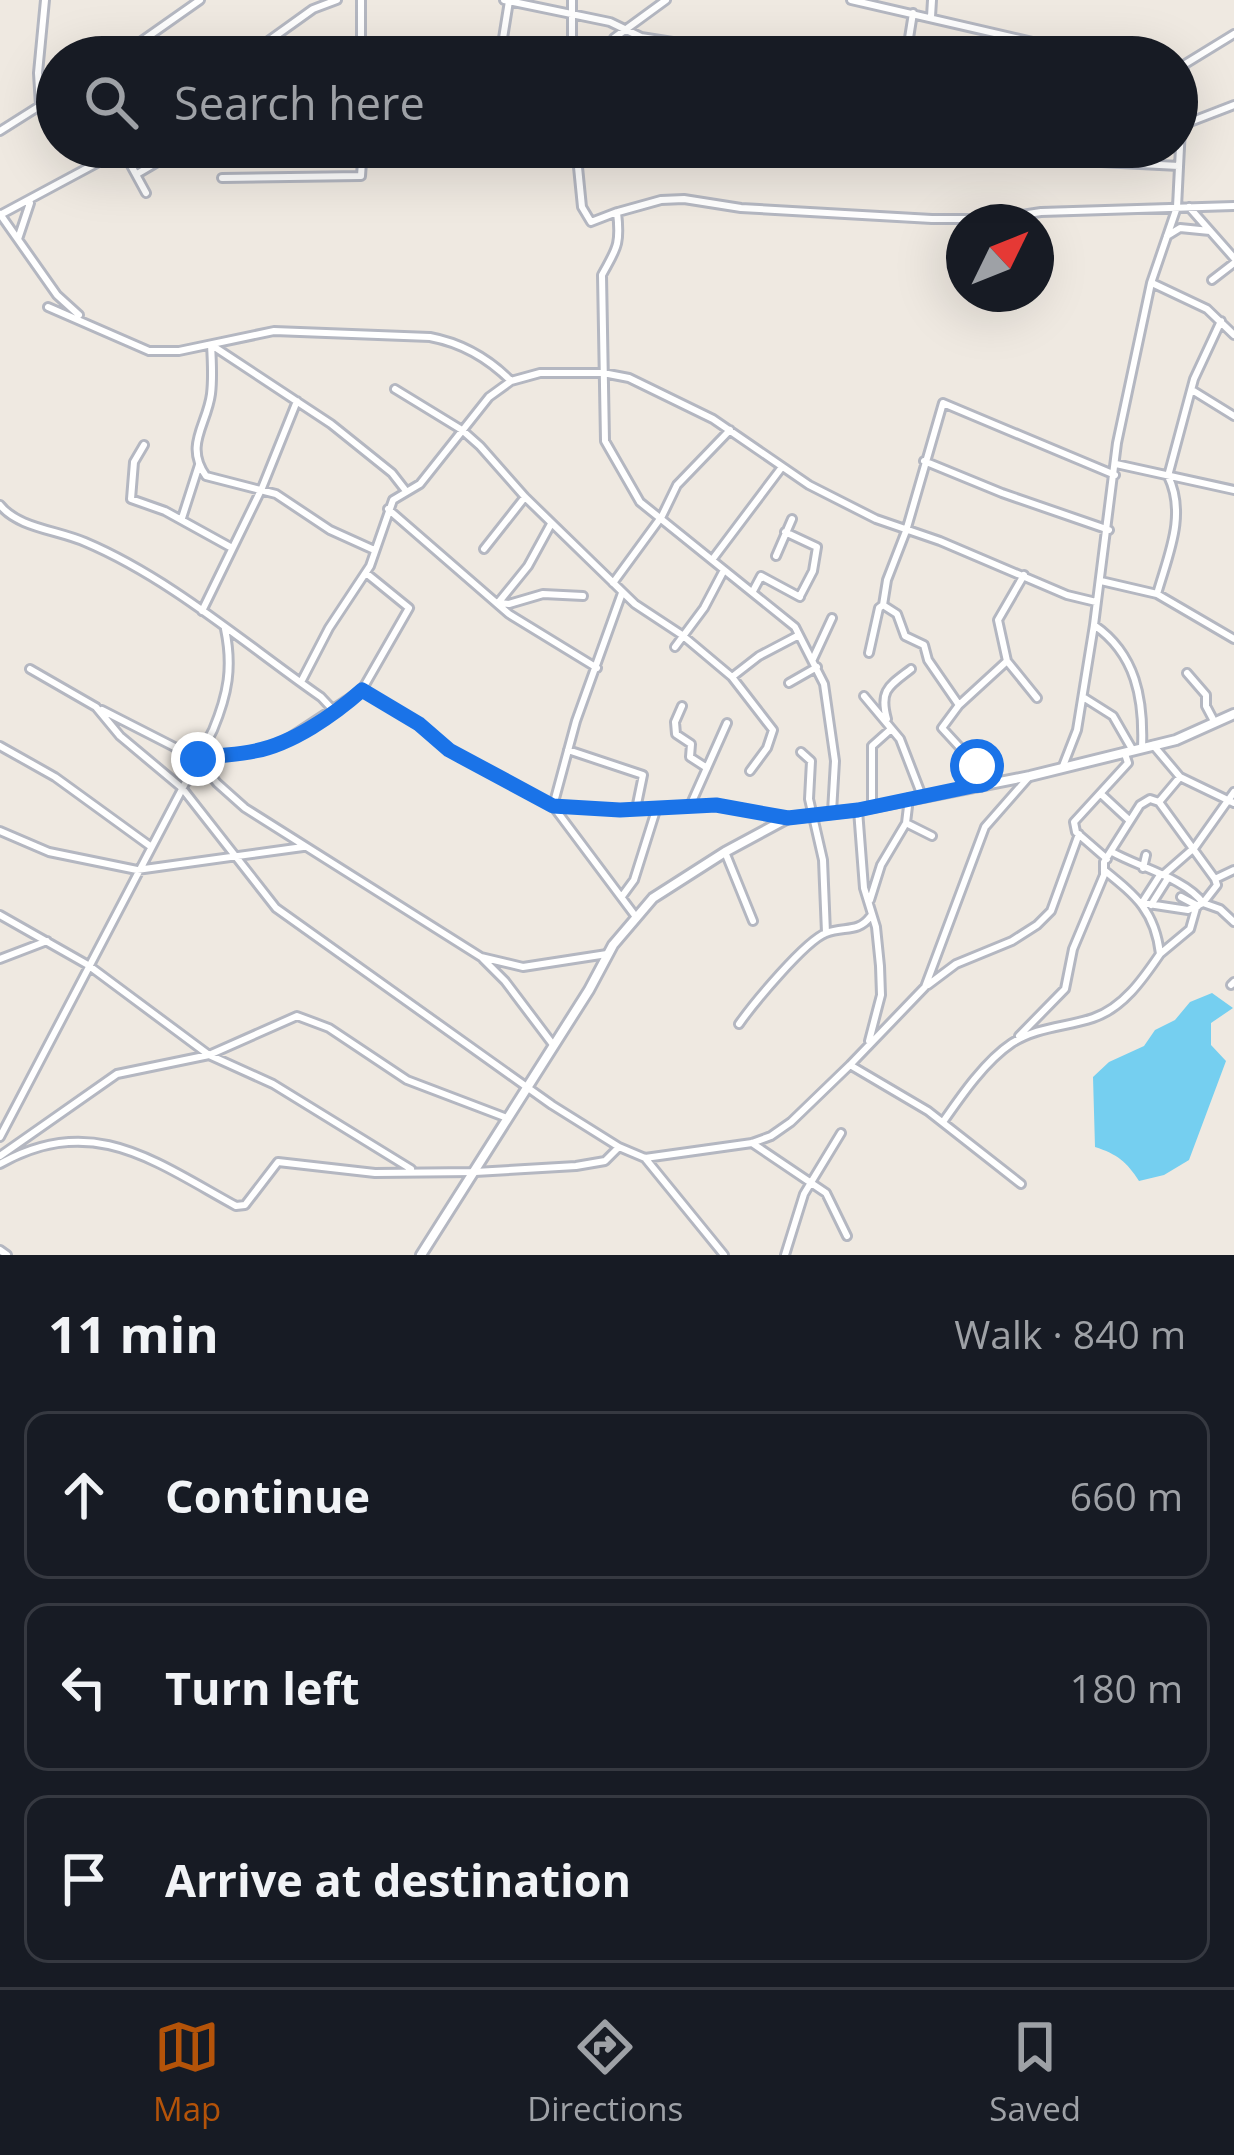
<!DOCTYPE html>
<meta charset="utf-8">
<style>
:root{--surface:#171b24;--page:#20242c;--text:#f1f3f6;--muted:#9ea1a6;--line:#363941;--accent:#b45309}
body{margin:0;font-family:"Open Sans",sans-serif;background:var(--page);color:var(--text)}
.compass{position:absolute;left:946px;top:204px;width:108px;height:108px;border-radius:50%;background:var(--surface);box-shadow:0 12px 48px #0002;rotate:47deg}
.stop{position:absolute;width:36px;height:36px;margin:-27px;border:9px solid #1a73e8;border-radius:50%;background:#fff}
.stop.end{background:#1a73e8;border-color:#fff;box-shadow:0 3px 12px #0008}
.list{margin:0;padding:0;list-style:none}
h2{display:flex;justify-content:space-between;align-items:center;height:156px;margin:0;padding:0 48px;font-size:51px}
h2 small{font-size:39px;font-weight:400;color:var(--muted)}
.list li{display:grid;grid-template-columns:78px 1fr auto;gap:36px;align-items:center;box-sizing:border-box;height:168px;margin:0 24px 24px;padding:0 24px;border:3px solid var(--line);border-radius:24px}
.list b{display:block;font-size:45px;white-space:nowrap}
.list em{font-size:39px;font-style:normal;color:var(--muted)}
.icon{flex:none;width:66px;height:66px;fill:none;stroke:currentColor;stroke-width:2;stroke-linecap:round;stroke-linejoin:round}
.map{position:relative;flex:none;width:1234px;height:1255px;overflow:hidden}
.search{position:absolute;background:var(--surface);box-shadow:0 12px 48px #0002;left:36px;right:36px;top:36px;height:132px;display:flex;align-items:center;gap:30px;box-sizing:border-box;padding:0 42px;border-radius:66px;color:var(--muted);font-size:45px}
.sheet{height:732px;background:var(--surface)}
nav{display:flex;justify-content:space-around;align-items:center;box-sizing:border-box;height:168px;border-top:3px solid var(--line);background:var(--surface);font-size:33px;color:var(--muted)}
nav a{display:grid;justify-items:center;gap:6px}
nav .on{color:var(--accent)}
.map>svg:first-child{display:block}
.water{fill:#75cff0}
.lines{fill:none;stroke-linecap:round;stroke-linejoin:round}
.minor-casing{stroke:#b4b7c1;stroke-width:12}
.secondary-casing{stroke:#b4b7c1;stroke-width:14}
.minor{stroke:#fff;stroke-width:6}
.secondary{stroke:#fff;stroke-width:8}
.route{stroke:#1a73e8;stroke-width:15}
</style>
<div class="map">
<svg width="1234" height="1255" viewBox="0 0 1234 1255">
<rect width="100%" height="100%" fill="#efe9e1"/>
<path class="water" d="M1212,993L1233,1008L1211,1023V1045L1226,1061L1189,1160L1164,1175L1139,1181C1127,1162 1117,1154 1095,1147L1093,1077L1109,1062L1144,1046L1155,1030L1175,1020L1190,1002Z"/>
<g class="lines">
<g class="minor-casing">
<path id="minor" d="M504,0L610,22L641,37L768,57
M851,0L1098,57
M931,17L932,0
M119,57L200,0
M246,57L313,9L337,0
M361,57V0
M500,57L509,1
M572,57V0
M612,57L614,38L666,0
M906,57L913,13
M1177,69L1234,34
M40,106L38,73L45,0
M1177,127L1234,105
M0,131L57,95
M204,147L205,150
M503,147V151
M576,147L582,207L591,222L617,212C621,246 616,249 602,275L605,441L640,502L795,627L824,684L835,761L832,812
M122,149L146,193
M898,156L899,147
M1082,161L1179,166
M137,174L183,147
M222,178L361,176L363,147
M1189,207L1234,258
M618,212L661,200L684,199L741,208L932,219H994L1041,212L1234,206
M0,214L57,295L79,315
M0,215L123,149
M1167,236L1180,228L1210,231
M18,239L30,203
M1212,280L1234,263
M1152,283L1207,309L1234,335
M48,307L149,351H179L274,331L430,337C462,343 489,359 511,381
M211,345C212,361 213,378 211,394C207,425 184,445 206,476L276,494L330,530L372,549
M213,346L331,424L392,473L406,491
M395,389L462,430L480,446L525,497L635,604L682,635L732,677L773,730L767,748L750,771
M1192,390L1234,416
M144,445L134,462L131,499L165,511L232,548
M924,461L1002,493L1109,530
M1116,464L1234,490
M0,505C18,528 58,530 85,542C170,578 245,644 321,697L335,712
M388,509L509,614L597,668
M182,518L199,465
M785,532L817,547L813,571L800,596
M484,549L525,497
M776,556L792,519
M712,560L782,467
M1024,575L998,620L1007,661L1037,698
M1101,581L1157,594L1234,639
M613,583L662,516L677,485L730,430
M753,591L761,576L800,597
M622,593L576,721L553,806L620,810L717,805L788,818
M1157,594C1168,555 1187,515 1168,476L1194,379L1221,321
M498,603L528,566L551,524
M499,603L509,604L543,594L583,596
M883,605L897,614L905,636L924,645L928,660L959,705
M202,611L262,488L297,401
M1094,625C1136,654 1144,699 1142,748
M675,647L704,608L724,570
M869,653L879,608L883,605L887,580L906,531L943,403L1115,475
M813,659L832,618
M30,669L96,707L120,736L182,788L276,908L552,1105L619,1147L645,1158L752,1143L771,1136L791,1122L850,1065L925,987L985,827L1028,778
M1187,673L1206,695V706L1215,723
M732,677L759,656L799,635
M301,682L329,628L370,566L393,500L420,484L489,397L511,381L540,373H603L629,378L713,419L809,485L876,519L940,541L1067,595L1096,602
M789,683L817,667
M363,690L419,724L449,750L553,806L636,917
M864,696L900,739L922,796
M1083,697L1113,716L1132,749
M682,706L675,722L676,734L691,744L690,757L707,768
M102,710L198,759L258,751L283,742L362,690L409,608L366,573
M887,719C879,690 889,686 911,669
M1153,745L1180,777L1234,803
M0,746L55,777L150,846
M568,750L643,775L636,809
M801,752L811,761L809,799L823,860L826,933
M198,759L217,783L245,808L481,957L523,967L607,954
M1063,766L1077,730L1094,625L1117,443L1151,283L1177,207L1184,67
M982,784L977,766L942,728L959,705L1007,661
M1101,794L1129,820
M690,806L727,723
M872,806V746L891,729
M858,810L864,888L876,927L880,966L881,995L869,1041
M906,823L932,836
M0,831L49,852L137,870L303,847
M725,852L753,921
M1112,852C1139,867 1186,879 1203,903L1217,885L1215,879L1159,802L1180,777
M1107,859L1076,832L1074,822L1128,763L1125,754
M1143,868L1146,855
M1160,875L1142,903L1188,910L1203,903L1220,909L1234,922
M1163,875L1195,847L1234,792
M1215,879L1234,870
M623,895L634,880L657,807
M1181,897L1198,906
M870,900L881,865L906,823L909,798
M1151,905L1168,878
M0,915L88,965L209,1055L273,1084L411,1169
M1160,954L1190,929L1196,908
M0,959L47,941
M483,959L505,981L554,1046
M928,985L956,964L1012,941L1037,925L1051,911L1079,834
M1231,985L1234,982
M739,1024C753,1004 805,941 826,933C844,926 858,933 870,917
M1019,1036L1065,989L1073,949L1104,875V862L1140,805L1150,799L1159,802
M850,1065L928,1111L1021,1184
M943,1122C961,1096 985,1061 1012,1043C1037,1027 1066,1027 1093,1018C1123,1008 1143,979 1160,954C1155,911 1136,896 1104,870
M0,1137L213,730C228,694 233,667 225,629
M752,1143L826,1193L847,1236
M0,1156L117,1074L209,1055L297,1016L329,1028L407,1080L507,1118
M645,1158L724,1255
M0,1164C92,1112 154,1161 236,1206L245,1205L278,1162L375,1173L475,1172L576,1166L605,1161L619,1147
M0,1250L7,1255
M785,1255L804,1194L841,1133"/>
</g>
<g class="secondary-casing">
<path id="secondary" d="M421,1255L589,990L613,945L653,898L725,852L788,818L858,810L1030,776L1176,740L1234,714"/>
</g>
<use href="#minor" class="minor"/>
<use href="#secondary" class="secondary"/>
</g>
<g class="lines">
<path class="route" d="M198,759C217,755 236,755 255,751C292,744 334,715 362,690L419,724L449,750L553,806L620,810L716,805L788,818L858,810L982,784L977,766"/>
</g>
</svg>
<svg class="compass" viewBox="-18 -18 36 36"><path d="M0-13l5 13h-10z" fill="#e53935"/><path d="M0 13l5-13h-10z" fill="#9ea1a6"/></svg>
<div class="stop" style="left:977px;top:766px"></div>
<div class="stop end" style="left:198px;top:759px"></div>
<div class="search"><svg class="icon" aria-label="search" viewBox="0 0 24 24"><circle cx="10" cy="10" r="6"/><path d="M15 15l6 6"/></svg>Search here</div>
</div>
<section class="sheet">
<h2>11 min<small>Walk · 840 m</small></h2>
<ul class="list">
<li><svg class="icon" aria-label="ahead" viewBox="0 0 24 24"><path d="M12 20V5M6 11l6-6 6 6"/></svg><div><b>Continue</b></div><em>660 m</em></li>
<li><svg class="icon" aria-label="left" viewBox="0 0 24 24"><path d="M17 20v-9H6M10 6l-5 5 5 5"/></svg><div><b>Turn left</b></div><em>180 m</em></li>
<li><svg class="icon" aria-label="arrive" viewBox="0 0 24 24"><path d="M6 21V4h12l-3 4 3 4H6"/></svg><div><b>Arrive at destination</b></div></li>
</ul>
</section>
<nav>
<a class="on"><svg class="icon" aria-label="map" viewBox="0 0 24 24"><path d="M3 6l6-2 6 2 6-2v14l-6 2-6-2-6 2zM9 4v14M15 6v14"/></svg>Map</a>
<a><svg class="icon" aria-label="directions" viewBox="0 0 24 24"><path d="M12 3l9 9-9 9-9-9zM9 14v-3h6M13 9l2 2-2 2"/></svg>Directions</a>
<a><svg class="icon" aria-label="saved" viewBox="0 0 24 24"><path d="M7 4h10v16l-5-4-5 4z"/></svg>Saved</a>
</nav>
